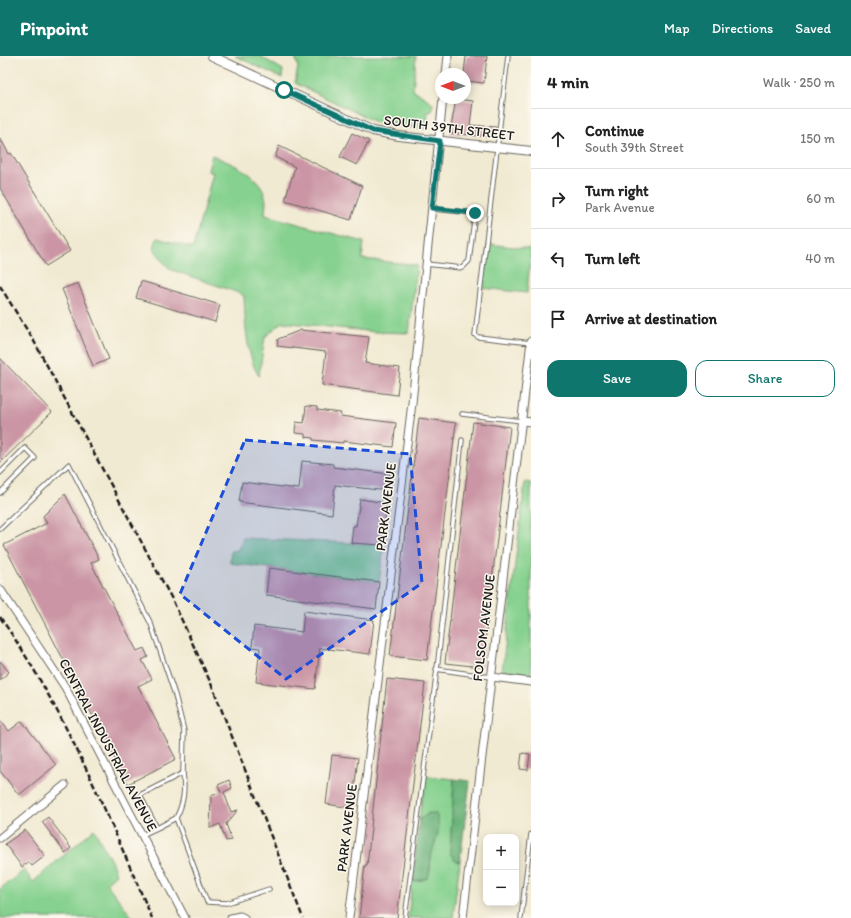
<!DOCTYPE html>
<meta charset="utf-8">
<style>
:root{--surface:#fff;--page:#f2f2f2;--text:#222;--muted:#767676;--line:#e0e0e0;--accent:#0f766e}
body{margin:0;font-family:Itim,sans-serif;background:var(--page);color:var(--text)}
.controls{position:absolute;right:12px;bottom:12px;display:grid;overflow:hidden;border-radius:8px;box-shadow:0 2px 10px #0003}
.controls button{width:36px;height:36px;display:grid;place-items:center;padding:0;border:0;border-bottom:1px solid var(--line);background:var(--surface);color:var(--text);font:20px sans-serif}
.compass{position:absolute;left:435px;top:12px;width:36px;height:36px;border-radius:50%;background:var(--surface);box-shadow:0 2px 10px #0003;rotate:270deg}
.stop{position:absolute;width:12px;height:12px;margin:-9px;border:3px solid #0f766e;border-radius:50%;background:#fff}
.stop.end{background:#0f766e;border-color:#fff;box-shadow:0 1px 4px #0008}
.list{margin:0;padding:0;list-style:none}
h2{display:flex;justify-content:space-between;align-items:center;height:52px;margin:0;padding:0 16px;font-size:17px}
h2 small{font-size:13px;font-weight:400;color:var(--muted)}
.list li{display:grid;grid-template-columns:26px 1fr auto;gap:12px;align-items:center;box-sizing:border-box;height:60px;padding:0 16px;border-top:1px solid var(--line)}
.list b{display:block;font-size:15px;white-space:nowrap}
.list p{margin:0;font-size:13px;white-space:nowrap;color:var(--muted)}
.list em{font-size:13px;font-style:normal;color:var(--muted)}
.actions{display:flex;gap:8px;padding:12px 16px}
.actions a{flex:1;padding:9px 0;border:1px solid var(--accent);border-radius:12px;text-align:center;font-size:14px;color:var(--accent)}
.actions .main{background:var(--accent);color:#fff}
.icon{flex:none;width:22px;height:22px;fill:none;stroke:currentColor;stroke-width:2;stroke-linecap:round;stroke-linejoin:round}
.map{position:relative;flex:none;width:531px;height:862px;overflow:hidden}
header{display:flex;align-items:center;gap:24px;box-sizing:border-box;height:56px;padding:0 20px;background:var(--accent);color:#fff}
header strong{font-size:19px}
nav{display:flex;gap:22px;margin-inline-start:auto;font-size:14px}
main{display:flex}
aside{flex:1;background:var(--surface)}
.map>svg:first-child{display:block}
.green{fill:#86d18f;stroke:#517656}
.forest{fill:#6cb37a;stroke:#44684b}
.building{fill:#cb95a5}
.lines{fill:none;stroke-linecap:round;stroke-linejoin:round}
.service-casing{stroke:#67645c;stroke-width:5.5}
.minor-casing{stroke:#67645c;stroke-width:9}
.tertiary-casing{stroke:#67645c;stroke-width:10}
.service{stroke:#fff;stroke-width:3.5}
.minor{stroke:#fff;stroke-width:7}
.tertiary{stroke:#fff;stroke-width:8}
.rail{stroke:#1c1c1c;stroke-width:2.5;stroke-dasharray:6 3;stroke-linecap:butt}
.route{stroke:#0f766e;stroke-width:5}
.marked{fill:#1d4ed8;fill-opacity:0.2;stroke:#1d4ed8;stroke-width:3;stroke-dasharray:8 5;stroke-linejoin:round}
.labels{text-anchor:middle;dominant-baseline:central;stroke-width:3;stroke-linejoin:round;paint-order:stroke}
.street-label{font-size:14px;fill:#1c1c1c;stroke:#fbf7ec}
</style>
<header>
<strong>Pinpoint</strong>
<nav><a>Map</a><a>Directions</a><a>Saved</a></nav>
</header>
<main>
<div class="map">
<svg width="531" height="862" viewBox="0 0 531 862">
<rect width="100%" height="100%" fill="#fbf7ec"/>
<filter id="ink" filterUnits="userSpaceOnUse"><feTurbulence type="fractalNoise" baseFrequency=".025" numOctaves="2"/><feDisplacementMap in="SourceGraphic" scale="8" xChannelSelector="R" yChannelSelector="G"/><feConvolveMatrix kernelMatrix="1 2 1 2 8 2 1 2 1" color-interpolation-filters="sRGB"/></filter>
<filter id="wash" filterUnits="userSpaceOnUse"><feTurbulence type="fractalNoise" baseFrequency=".012" numOctaves="4" result="noise"/><feDisplacementMap in="SourceGraphic" scale="16" xChannelSelector="R" yChannelSelector="G"/><feGaussianBlur stdDeviation="0.9" result="paint"/><feColorMatrix in="noise" values="0 0 0 0 0 0 0 0 0 0 0 0 0 0 0 0 0 1.4 0 .05"/><feComposite in="paint" operator="in"/></filter>
<g filter="url(#wash)">
<rect width="100%" height="100%" fill="#f1ead2"/>
<path class="green" d="M235,0H260L283,14L282,22Z
M295,0H416L413,34L433,47L432,55L427,57L429,69L427,73L377,67L295,27L298,11Z
M212,99C231,108 260,117 265,140C267,146 265,154 265,159L364,186L362,203L417,209L409,277L376,276L282,266L265,281L259,320C246,300 245,264 244,240L239,237L172,214C164,209 160,200 154,193L157,182L193,192L213,117L208,115Z
M488,188L531,193L527,237L483,232Z
M525,426L531,427V618L502,615Z
M243,482L351,487L384,491L379,526L230,507L231,495L238,494Z
M425,720L454,723L450,797L457,806L460,805L453,862H408L412,826L423,824L430,815L431,799L439,770L429,757L419,764Z
M94,773L112,807L116,818L106,827L133,862H0V833L24,814L33,826Z"/>
<path class="forest" d="M454,723L470,725L460,805L457,806L450,797Z
M429,757L436,758C443,774 434,785 431,801C430,808 430,815 428,822L412,826L419,764Z"/>
<g id="blocks">
<path class="building" d="M466,0H487L484,27L465,25L464,18Z
M456,43L473,45L470,69L496,71L495,81L450,77Z
M352,77L369,85L357,109L340,101Z
M0,82L9,98L11,97L70,195L46,210L0,132Z
M279,90L362,130L351,164L285,144L295,111L275,101Z
M141,225L220,249L215,266L136,242Z
M78,227L109,303L93,310L62,233Z
M301,274L369,281L365,307L400,312L397,339L322,329L326,296L277,290L278,283Z
M0,302L52,356L0,407Z
M306,350L317,351V354L341,357L340,360L396,367L393,391L343,385V387L313,384V382L305,381V378L295,377L296,366L304,367Z
M419,362L456,367L427,604L390,600Z
M473,366L510,371L482,611L445,607Z
M302,405L333,408V411L390,418L388,435L335,429L332,458L239,446L242,426L299,433Z
M65,438L99,503L91,507L137,595L144,592L148,601L142,604L152,623L138,630L176,703L128,728L4,489L47,467L43,460Z
M360,443L387,447L382,489L351,487L353,470H356Z
M269,512L379,526L376,553L266,539Z
M304,555L374,564L370,598L320,592L315,633L256,626L260,592L252,591L254,570L302,576Z
M0,605L9,616L0,624Z
M387,623L425,627L397,862H359L365,809H367Z
M0,664L9,675L22,665L56,709L19,739L0,715Z
M522,697L530,698L528,714L520,713Z
M332,699L358,702L352,752L326,748Z
M229,724L232,732L224,736L231,756L238,754L226,768L232,784L226,785L220,768L210,772L211,740L221,736L218,729Z
M48,761L71,792L65,797L42,766Z
M25,774L45,800L32,810L29,806L22,811L5,788Z"/>
</g>
</g>
<g filter="url(#ink)">
<use href="#blocks" fill-opacity="0" stroke="#67645c" stroke-width="1"/>
<g class="lines">
<g class="service-casing">
<path id="service" d="M508,0L475,279L478,281L531,287
M426,208L462,212L469,205L475,157L432,153
M462,358L522,365
M0,417L25,392L35,402L0,437
M0,473L69,408L151,568L175,639L184,675L183,717L140,739L157,772L142,779
M436,613L491,621
M176,762C184,747 185,734 183,717
M157,772L176,762L207,846L227,847L269,833
M405,862L438,605L462,384
M521,862L531,778"/>
</g>
<g class="minor-casing">
<path id="minor" d="M446,18L448,0
M522,365L531,366
M0,533L65,631L185,862
M492,621L531,626
M0,782L65,729
M231,862L240,860L244,862
M349,862L412,347L443,42
M463,862L531,285"/>
</g>
<g class="tertiary-casing">
<path id="tertiary" d="M212,0L373,75L399,80L531,95"/>
</g>
<use href="#service" class="service"/>
<use href="#minor" class="minor"/>
<use href="#tertiary" class="tertiary"/>
<path class="rail" d="M0,230L35,287L173,545L213,632L303,862
M0,561C65,654 107,758 152,862"/>
</g>
</g>
<g class="lines" filter="url(#ink)">
<path class="route" d="M284,34L373,75L440,85L432,152L475,157"/>
</g>
<path class="marked" d="M245,384L410,398L422,527L286,623L180,538Z"/>
<g class="labels">
<g class="street-label">
<text transform="translate(449 72) rotate(7)">SOUTH 39TH STREET</text>
<text transform="translate(386 451) rotate(-83)">PARK AVENUE</text>
<text transform="translate(484 572) rotate(-83)">FOLSOM AVENUE</text>
<text transform="translate(108 689) rotate(62)">CENTRAL INDUSTRIAL AVENUE</text>
<text transform="translate(347 772) rotate(-83)">PARK AVENUE</text>
</g>
</g>
</svg>
<div class="controls">
<button>+</button>
<button>−</button>
</div>
<svg class="compass" viewBox="-18 -18 36 36"><path d="M0-13l5 13h-10z" fill="#e53935"/><path d="M0 13l5-13h-10z" fill="#767676"/></svg>
<div class="stop" style="left:284px;top:34px"></div>
<div class="stop end" style="left:475px;top:157px"></div>
</div>
<aside>
<h2>4 min<small>Walk · 250 m</small></h2>
<ul class="list">
<li><svg class="icon" aria-label="ahead" viewBox="0 0 24 24"><path d="M12 20V5M6 11l6-6 6 6"/></svg><div><b>Continue</b><p>South 39th Street</p></div><em>150 m</em></li>
<li><svg class="icon" aria-label="right" viewBox="0 0 24 24"><path d="M7 20v-9h11M14 6l5 5-5 5"/></svg><div><b>Turn right</b><p>Park Avenue</p></div><em>60 m</em></li>
<li><svg class="icon" aria-label="left" viewBox="0 0 24 24"><path d="M17 20v-9H6M10 6l-5 5 5 5"/></svg><div><b>Turn left</b></div><em>40 m</em></li>
<li><svg class="icon" aria-label="arrive" viewBox="0 0 24 24"><path d="M6 21V4h12l-3 4 3 4H6"/></svg><div><b>Arrive at destination</b></div></li>
</ul>
<div class="actions"><a class="main">Save</a><a>Share</a></div>
</aside>
</main>
